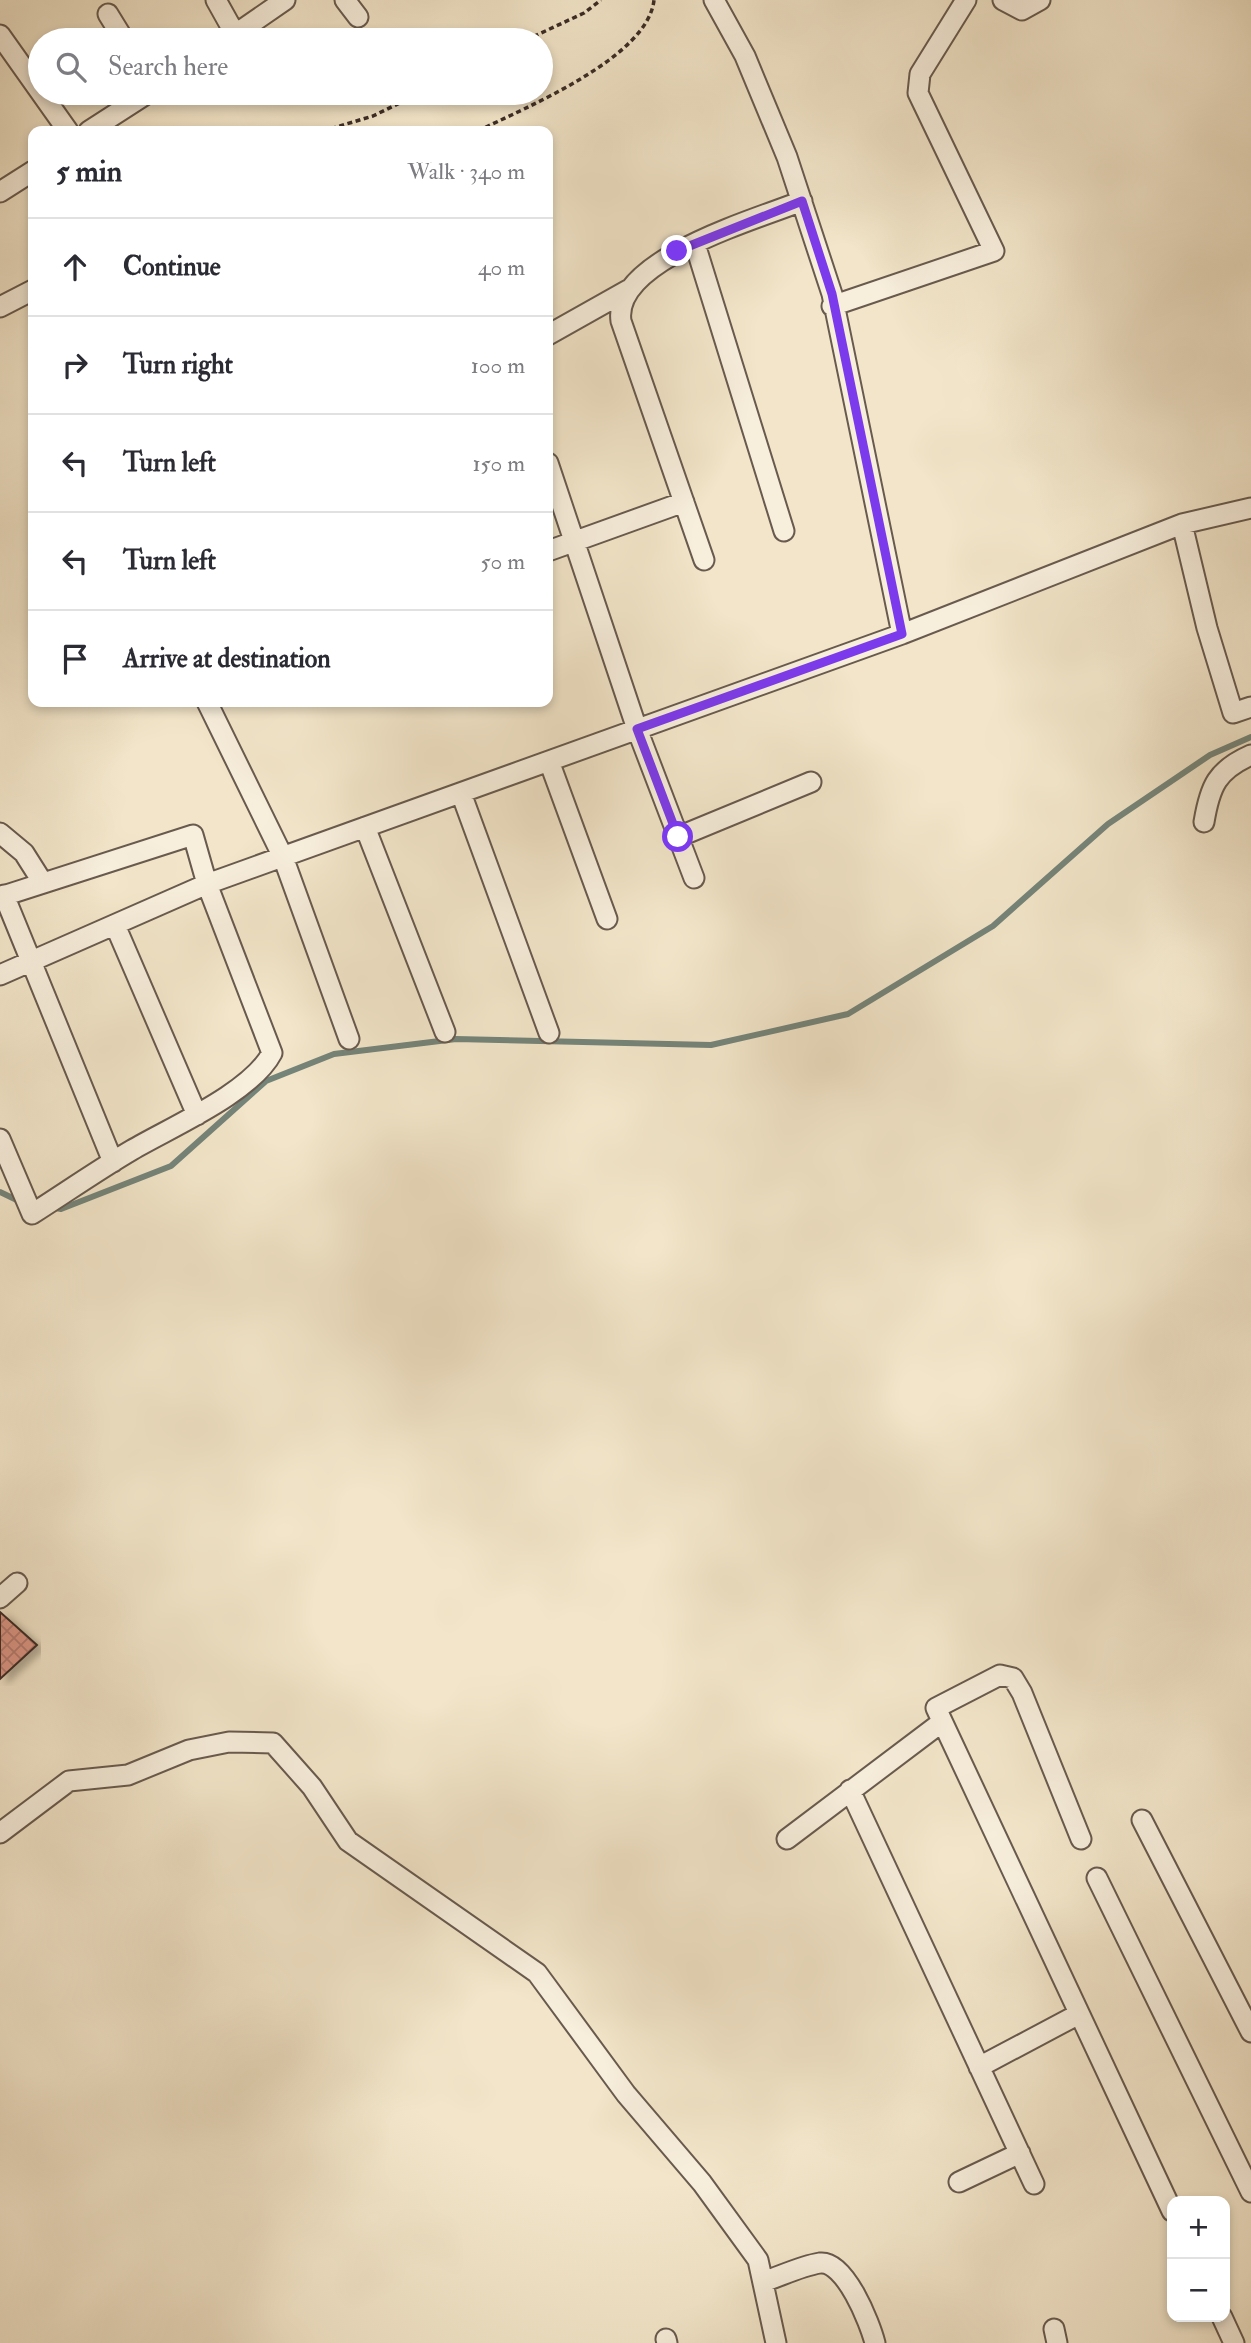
<!DOCTYPE html>
<meta charset="utf-8">
<style>
:root{--surface:#fff;--page:#f7f7f7;--text:#2b2b33;--muted:#7c7c81;--line:#e1e1e2}
body{margin:0;font-family:"IM FELL Double Pica",serif;background:var(--page);color:var(--text)}
.controls{position:absolute;right:21px;bottom:21px;display:grid;overflow:hidden;border-radius:14px;box-shadow:0 4px 10px #0003}
.controls button{width:63px;height:63px;display:grid;place-items:center;padding:0;border:0;border-bottom:2px solid var(--line);background:var(--surface);color:var(--text);font:35px sans-serif}
.stop{position:absolute;width:21px;height:21px;margin:-16px;border:5px solid #7c3aed;border-radius:50%;background:#fff}
.stop.end{background:#7c3aed;border-color:#fff;box-shadow:0 2px 7px #0008}
.list{margin:0;padding:0;list-style:none}
h2{display:flex;justify-content:space-between;align-items:center;height:91px;margin:0;padding:0 28px;font-size:30px}
h2 small{font-size:23px;font-weight:400;color:var(--muted)}
.list li{display:grid;grid-template-columns:46px 1fr auto;gap:21px;align-items:center;box-sizing:border-box;height:98px;padding:0 28px;border-top:2px solid var(--line)}
.list b{display:block;font-size:26px;white-space:nowrap}
.list em{font-size:23px;font-style:normal;color:var(--muted)}
.icon{flex:none;width:38px;height:38px;fill:none;stroke:currentColor;stroke-width:2;stroke-linecap:round;stroke-linejoin:round}
.map{position:relative;flex:none;width:1251px;height:2343px;overflow:hidden}
.search{position:absolute;background:var(--surface);box-shadow:0 4px 10px #0003;left:28px;top:28px;width:525px;height:77px;display:flex;align-items:center;gap:18px;box-sizing:border-box;padding:0 24px;border-radius:38px;color:var(--muted);font-size:26px}
.panel{position:absolute;background:var(--surface);box-shadow:0 4px 10px #0003;left:28px;top:126px;width:525px;height:581px;border-radius:14px}
.map>svg:first-child{display:block}
.lines{fill:none;stroke-linecap:round;stroke-linejoin:round}
.stream{stroke:#758479;stroke-width:6}
.building{fill:url(#building-cross-hatch);stroke:#3a2b25;stroke-width:2;filter:url(#shadow)}
.minor-casing{stroke:#685a4e;stroke-width:23}
.path{stroke:#3a2b25;stroke-width:3.5;stroke-dasharray:5 3.5;stroke-linecap:butt}
.minor{stroke:#f7eedc;stroke-width:19}
.route{stroke:#7c3aed;stroke-width:9}
</style>
<div class="map">
<svg width="1251" height="2343" viewBox="0 0 1251 2343">
<defs>
<pattern id="building-cross-hatch" width="8" height="8" patternUnits="userSpaceOnUse" patternTransform="scale(1.75)"><rect width="8" height="8" fill="#db9585"/><path d="M0 0l8 8M0 8l8-8" fill="none" stroke="#b37a6d"/></pattern>
<filter id="shadow"><feDropShadow dx="7" dy="4" stdDeviation="3.5" flood-color="#0004"/></filter>
</defs>
<rect width="100%" height="100%" fill="#f2e5c9"/>
<filter id="stains"><feTurbulence type="fractalNoise" baseFrequency=".00286" numOctaves="4"/><feColorMatrix values="0 0 0 0 .2 0 0 0 0 .09 0 0 0 0 .02 0 0 0 .5 -.17"/></filter>
<radialGradient id="worn" r=".72"><stop offset=".6" stop-color="#630" stop-opacity="0"/><stop offset="1" stop-color="#630" stop-opacity=".3"/></radialGradient>
<g class="lines">
<path class="stream" d="M0,1192L23,1203
M51,1207L61,1209L171,1166L266,1081L334,1054L456,1039L711,1045L848,1014L993,926L1108,824L1210,755L1251,737"/>
</g>
<path class="building" d="M0,1612L37,1645L0,1679Z"/>
<g class="lines">
<g class="minor-casing">
<path id="minor" d="M216,0L235,34
M345,0L358,17
M714,0L745,56L787,157L832,294L902,634
M1003,0L1022,10L1040,0
M108,14L124,40
M0,35L68,131
M227,40L285,0
M89,131L148,93
M0,192L33,171
M695,244L784,531
M832,306L994,251L918,93L920,74L966,0
M0,307L33,290
M548,335L628,290
M548,463L637,729L694,878
M1182,524L1207,628L1233,713L1251,707
M548,551L684,502
M704,560L621,321C612,260 757,219 802,201
M207,702L283,857L349,1039
M549,761L607,919
M461,793L549,1033
M1204,822C1210,786 1217,770 1251,755
M365,827L445,1032
M0,833L24,853L43,883
M678,837L811,782
M4,895L113,1162
M0,897L193,835L207,884L272,1053C251,1093 171,1127 132,1150C98,1170 65,1193 32,1214L0,1139
M115,925L197,1115
M0,975L207,884L902,634L1182,524L1251,508
M0,1598L17,1583
M850,1790L1034,2184
M1142,1820L1251,2032
M0,1833L69,1781L128,1775L189,1750L229,1742L273,1743L312,1787L348,1841L537,1973L626,2094L702,2183L758,2260L776,2343
M787,1839L942,1722
M1081,1839L1022,1693L1013,1678L1000,1675L936,1708L1172,2211
M1097,1878L1251,2192
M979,2067L1079,2014
M959,2182L1020,2153
M763,2282C781,2276 801,2266 820,2263C845,2260 870,2323 875,2343
M1222,2317L1234,2343
M1054,2329L1057,2343
M666,2339L667,2343"/>
</g>
<path class="path" d="M526,40L584,13L601,0
M323,131L373,116L420,93
M478,131C524,108 648,58 654,0"/>
<use href="#minor" class="minor"/>
</g>
<g class="lines">
<path class="route" d="M677,251L802,201L832,294L902,634L637,729L678,837"/>
</g>
<rect width="100%" height="100%" filter="url(#stains)"/>
<rect width="100%" height="100%" fill="url(#worn)"/>
</svg>
<div class="controls">
<button>+</button>
<button>−</button>
</div>
<div class="stop" style="left:678px;top:837px"></div>
<div class="stop end" style="left:677px;top:251px"></div>
<div class="search"><svg class="icon" aria-label="search" viewBox="0 0 24 24"><circle cx="10" cy="10" r="6"/><path d="M15 15l6 6"/></svg>Search here</div>
<section class="panel">
<h2>5 min<small>Walk · 340 m</small></h2>
<ul class="list">
<li><svg class="icon" aria-label="ahead" viewBox="0 0 24 24"><path d="M12 20V5M6 11l6-6 6 6"/></svg><div><b>Continue</b></div><em>40 m</em></li>
<li><svg class="icon" aria-label="right" viewBox="0 0 24 24"><path d="M7 20v-9h11M14 6l5 5-5 5"/></svg><div><b>Turn right</b></div><em>100 m</em></li>
<li><svg class="icon" aria-label="left" viewBox="0 0 24 24"><path d="M17 20v-9H6M10 6l-5 5 5 5"/></svg><div><b>Turn left</b></div><em>150 m</em></li>
<li><svg class="icon" aria-label="left" viewBox="0 0 24 24"><path d="M17 20v-9H6M10 6l-5 5 5 5"/></svg><div><b>Turn left</b></div><em>50 m</em></li>
<li><svg class="icon" aria-label="arrive" viewBox="0 0 24 24"><path d="M6 21V4h12l-3 4 3 4H6"/></svg><div><b>Arrive at destination</b></div></li>
</ul>
</section>
</div>
